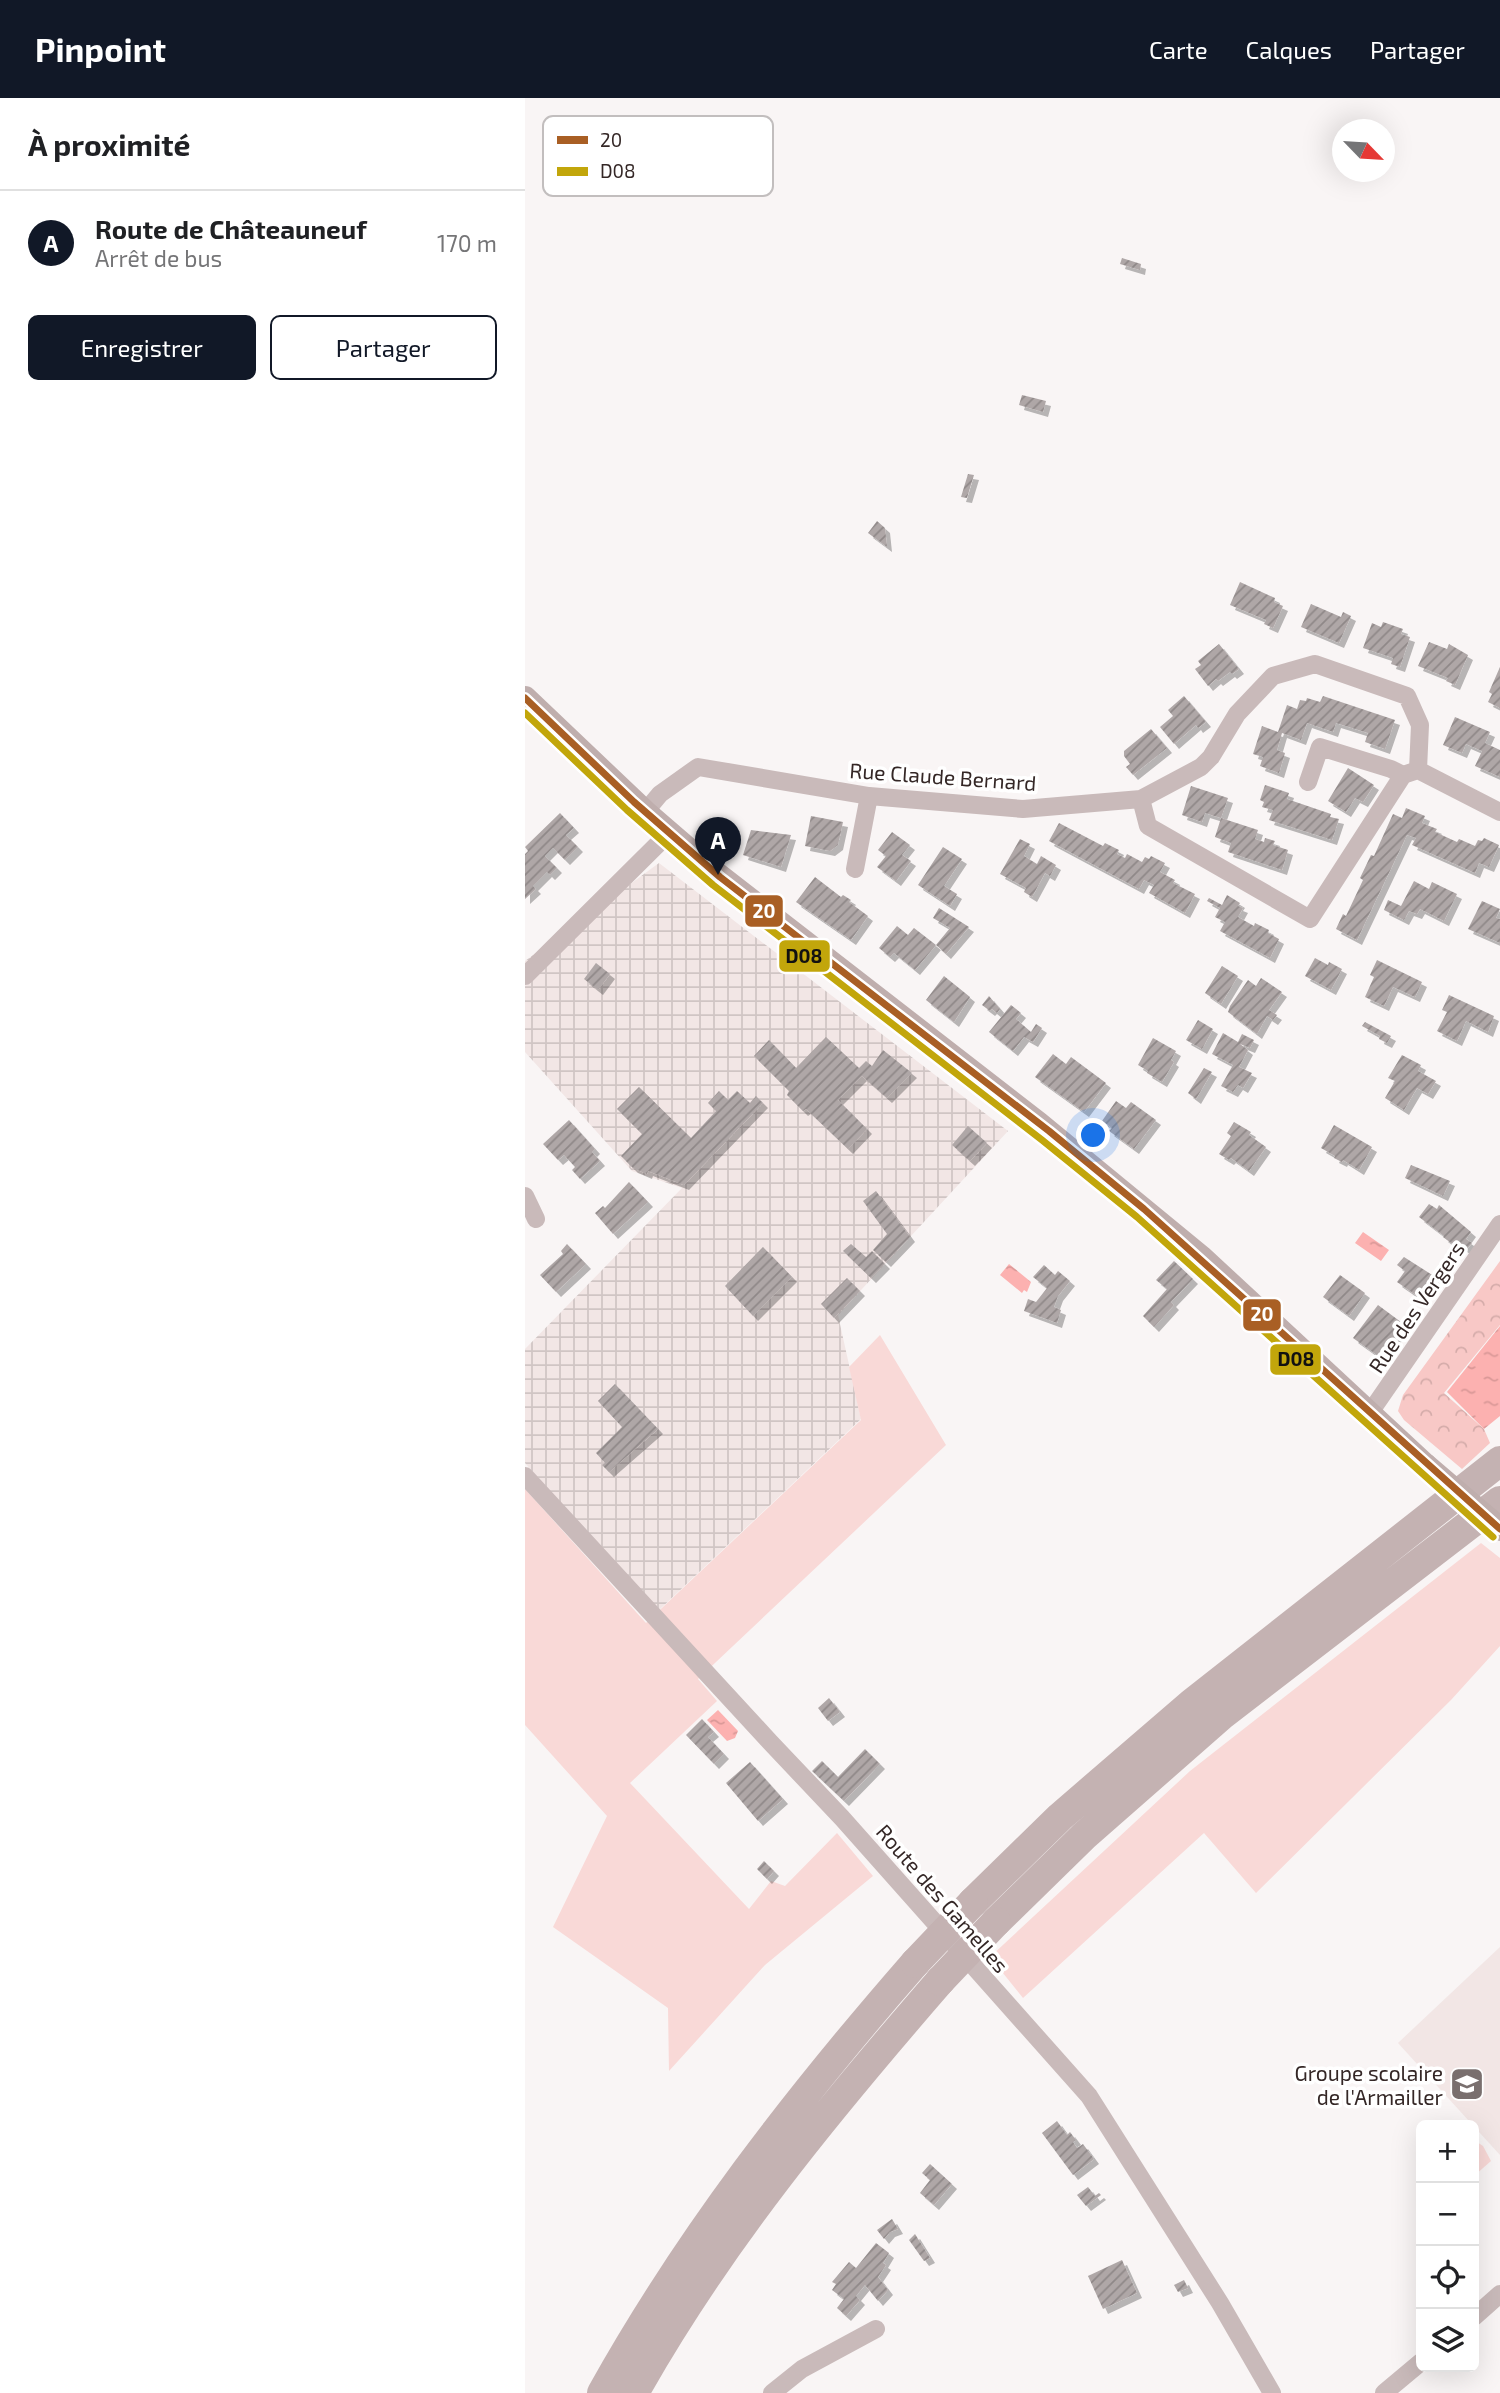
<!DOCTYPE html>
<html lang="fr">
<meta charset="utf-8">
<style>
:root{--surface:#fff;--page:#f6f6f6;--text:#202124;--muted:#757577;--line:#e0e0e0;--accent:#111827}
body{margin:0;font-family:"Exo 2",sans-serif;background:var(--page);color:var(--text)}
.controls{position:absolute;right:21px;bottom:21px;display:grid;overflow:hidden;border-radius:10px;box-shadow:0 7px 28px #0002}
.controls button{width:63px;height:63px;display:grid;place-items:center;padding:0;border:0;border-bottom:2px solid var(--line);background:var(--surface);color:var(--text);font:35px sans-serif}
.compass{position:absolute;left:807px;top:21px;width:63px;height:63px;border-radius:50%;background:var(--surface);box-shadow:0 7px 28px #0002;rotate:115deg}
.you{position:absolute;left:569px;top:1038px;width:24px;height:24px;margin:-18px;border:5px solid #fff;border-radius:50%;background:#1a73e8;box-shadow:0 0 0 10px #1a73e833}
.badge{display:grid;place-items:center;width:46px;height:46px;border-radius:50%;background:var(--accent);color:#fff;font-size:23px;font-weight:700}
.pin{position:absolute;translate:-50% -58px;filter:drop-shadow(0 2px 4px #0008)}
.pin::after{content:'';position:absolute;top:37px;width:24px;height:21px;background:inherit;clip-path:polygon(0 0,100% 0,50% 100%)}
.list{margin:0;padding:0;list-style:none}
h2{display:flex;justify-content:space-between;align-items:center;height:91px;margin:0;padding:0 28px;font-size:30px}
h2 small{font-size:23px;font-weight:400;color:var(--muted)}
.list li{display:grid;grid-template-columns:46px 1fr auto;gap:21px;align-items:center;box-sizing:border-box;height:105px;padding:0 28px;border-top:2px solid var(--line)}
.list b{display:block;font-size:26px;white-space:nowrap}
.list p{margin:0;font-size:23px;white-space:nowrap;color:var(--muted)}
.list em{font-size:23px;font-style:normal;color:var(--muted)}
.actions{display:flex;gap:14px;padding:21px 28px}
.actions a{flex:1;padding:16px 0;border:2px solid var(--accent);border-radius:10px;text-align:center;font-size:24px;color:var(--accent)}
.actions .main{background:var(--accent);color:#fff}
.icon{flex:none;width:38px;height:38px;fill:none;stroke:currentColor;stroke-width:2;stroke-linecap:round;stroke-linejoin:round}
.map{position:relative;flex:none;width:975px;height:2295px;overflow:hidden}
header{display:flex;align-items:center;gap:42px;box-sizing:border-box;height:98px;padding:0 35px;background:var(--accent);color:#fff}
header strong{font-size:33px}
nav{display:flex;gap:38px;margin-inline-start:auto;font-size:24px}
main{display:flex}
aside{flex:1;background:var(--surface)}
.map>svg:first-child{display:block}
.built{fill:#f2e6e5}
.industrial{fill:url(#industrial-grid)}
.grass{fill:#f9d9d7}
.forest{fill:url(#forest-crowns)}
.water{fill:url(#water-ripples)}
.building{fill:url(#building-hatch);filter:url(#shadow)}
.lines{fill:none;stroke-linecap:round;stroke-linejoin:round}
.minor{stroke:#c9baba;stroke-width:18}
.secondary{stroke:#bfaead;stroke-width:24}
.trunk{stroke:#c4b2b2;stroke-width:30}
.secondary-bridge{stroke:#bfaead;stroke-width:24}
.trunk-bridge{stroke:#c4b2b2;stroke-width:30}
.bus-1-casing{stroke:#fff;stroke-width:12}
.bus-2-casing{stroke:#fff;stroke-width:12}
.bus-1{stroke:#a95f24;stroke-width:7}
.bus-2{stroke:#c2a60b;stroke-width:7}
.labels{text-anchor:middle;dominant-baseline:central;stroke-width:7;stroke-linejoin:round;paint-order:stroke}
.street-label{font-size:21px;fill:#342726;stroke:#fff}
.poi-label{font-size:21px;fill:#342726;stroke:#fff;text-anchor:end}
.key{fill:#fff;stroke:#c2bebe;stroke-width:2}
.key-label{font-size:19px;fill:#342726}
.line-badge{stroke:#fff;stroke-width:2.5}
.badge-label{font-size:19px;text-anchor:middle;font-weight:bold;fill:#fff}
.pale-badge-label{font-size:19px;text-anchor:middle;font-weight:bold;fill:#111}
</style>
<header>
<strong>Pinpoint</strong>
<nav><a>Carte</a><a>Calques</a><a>Partager</a></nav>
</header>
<main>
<aside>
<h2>À proximité<small></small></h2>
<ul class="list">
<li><span class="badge">A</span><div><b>Route de Châteauneuf</b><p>Arrêt de bus</p></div><em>170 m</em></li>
</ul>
<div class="actions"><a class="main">Enregistrer</a><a>Partager</a></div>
</aside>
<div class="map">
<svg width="975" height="2295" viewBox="0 0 975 2295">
<defs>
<pattern id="industrial-grid" width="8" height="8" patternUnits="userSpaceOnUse" patternTransform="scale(1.75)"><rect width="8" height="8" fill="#f2e6e5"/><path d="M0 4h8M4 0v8" fill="none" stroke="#d0c5c4"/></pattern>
<pattern id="forest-crowns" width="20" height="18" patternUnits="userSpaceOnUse" patternTransform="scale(1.75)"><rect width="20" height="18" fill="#f8c8c6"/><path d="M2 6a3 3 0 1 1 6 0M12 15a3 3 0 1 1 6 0" fill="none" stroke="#d5acaa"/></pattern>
<pattern id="water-ripples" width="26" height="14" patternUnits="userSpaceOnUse" patternTransform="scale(1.75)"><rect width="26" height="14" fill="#fcb1b0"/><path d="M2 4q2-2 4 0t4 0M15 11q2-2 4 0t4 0" fill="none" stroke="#d99897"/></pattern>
<pattern id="building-hatch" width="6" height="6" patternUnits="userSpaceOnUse" patternTransform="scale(1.75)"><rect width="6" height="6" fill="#afa7a7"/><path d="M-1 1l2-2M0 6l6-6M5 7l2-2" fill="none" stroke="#8f8888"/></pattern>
<filter id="shadow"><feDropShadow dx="5" dy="5" stdDeviation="0" flood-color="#0004"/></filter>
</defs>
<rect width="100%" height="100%" fill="#f9f5f5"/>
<path class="built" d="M975,1849V2057L873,1945Z"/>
<path class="industrial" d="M134,765L483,1033L313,1217L336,1321L133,1513L0,1365V1251L157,1090L107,1073L0,954V863Z"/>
<path class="grass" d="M355,1237L421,1347L173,1581L192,1603L105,1685L224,1811L246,1783L260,1788L312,1735L348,1778L240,1867L144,1973L143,1910L28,1829L82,1718L0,1627V1391L121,1525L336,1322L324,1269Z
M956,1445L975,1460V1548L926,1602L731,1795L679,1735L498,1900L465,1859L665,1673Z
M949,2042L958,2048L966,2063L949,2078Z"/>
<path class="forest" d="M975,1163V1227L919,1295L959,1331L965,1345L937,1371L879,1322L873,1313L878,1297Z"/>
<path class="water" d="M838,1134L864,1152L856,1163L830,1145Z
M484,1166L506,1184L502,1194L499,1192L497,1195L475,1177Z
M975,1228V1318L959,1331L922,1294Z
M193,1612L213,1633L210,1640L202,1643L182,1622Z"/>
<path class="building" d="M597,160L616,166L615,172L595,166Z
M497,297L521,303L518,314L494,307Z
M443,376L449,377L442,400L436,399Z
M352,423L360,430L362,449L343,435Z
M715,484L750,500L749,504L758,508L748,530L739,526L741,522L705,507Z
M786,506L816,519L818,514L826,518L814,545L776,529Z
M858,524L878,531L876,536L885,539L875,569L866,566L868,560L838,550L847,525L856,529Z
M904,544L922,551L924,546L943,557L930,587L921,583L923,580L893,568Z
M694,546L714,571L707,576L705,574L693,583L691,581L683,588L670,571L676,567L673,563Z
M975,569V610L963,604L967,596L964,594Z
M659,598L681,624L673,630L671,627L649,646L635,629L648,618L643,612Z
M798,598L870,622L860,651L840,644L843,635L811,625L808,634L782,625L776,642L757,635L752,652L760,655L754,675L735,668L738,659L728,656L737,628L753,634L762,607L772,611L775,602L781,603L782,600L795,604Z
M930,619L965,634L960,645L975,652V679L950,668L957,653L941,646L937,655L918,647Z
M626,631L642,650L608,677L601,669L605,666L599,658V653Z
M823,670L849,687L838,704L830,700L821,714L803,703Z
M740,687L764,695L762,701L806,716L805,719L814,721L807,742L744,722L748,712L737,709L739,704L735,702Z
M666,688L703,700L696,720L680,715L677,724L657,717Z
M881,710L900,718L897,725L912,731L910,734L932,744L934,741L950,748L953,742L957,743L959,740L974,747L964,769L954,765L950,775L887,747L891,740L882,737L832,842L811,831L818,816L821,818L838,782L835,780L846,757L849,758L868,716L877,720Z
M35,715L49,730L41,737L53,749L40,762L28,750L20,758L32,770L25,777L22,774L8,788L11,791L0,801V756L3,753L0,749Z
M286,718L318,724L313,747L305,753L280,748Z
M696,720L733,732L730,741L739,744L740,740L750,743L748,747L763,752L757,772L703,754L706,745L690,739Z
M534,725L578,748L580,745L594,752L592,756L600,760L602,756L617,764L620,759L624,761L626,758L640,765L635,774L650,782L648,785L670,796L660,815L624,795L629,787L619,782L614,791L524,743Z
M226,732L266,737L256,769L218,757Z
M367,734L385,747L377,757L386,763L371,783L352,769L361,758L353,752Z
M495,741L505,746L499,758L512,766L516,758L531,767L525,778L520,775L507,799L499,794L501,790L475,776Z
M418,749L437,761L419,788L432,796L425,808L393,787Z
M290,779L316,799L318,797L326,802L324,804L343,818L326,842L271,804Z
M889,783L904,791L907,784L932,796L919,823L895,811L892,816L884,813L879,822L859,812L863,802L876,808Z
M702,797L715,805L713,808L718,810L713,819L729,828L730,825L744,832L743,835L754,841L745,860L695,833L700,824L690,819L695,810L682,803L684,800L697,807Z
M957,803L975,811L971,820L975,821V845L943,831Z
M414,810L444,829L421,856L411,847L425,830L408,820Z
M372,828L383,837L389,830L411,847L390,872L369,855L365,859L354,850Z
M790,860L803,867L804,864L817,871L806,892L780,878Z
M852,862L897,884L890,899L868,889L859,908L840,899L849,879L845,877Z
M71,865L85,876L73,892L59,881Z
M697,868L713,878L696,906L680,895Z
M419,878L445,899L429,924L401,902Z
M736,880L757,894L744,912L752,917L748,922L742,918L732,936L703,914L705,908L723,882L731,888Z
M924,897L969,918L963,934L941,923L932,943L912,933L922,914L917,912Z
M464,898L475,911L472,915L467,911L465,913L457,907Z
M486,907L496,915L491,921L506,934L511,926L517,930L508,944L499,939L488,953L464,934Z
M673,922L688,931L677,951L661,942Z
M840,924L866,938L862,945L854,941L855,938L837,928Z
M698,935L713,944L717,936L729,942L725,950L715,946L723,952L714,969L727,975L718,990L713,987L708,994L696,988L708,967L687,956Z
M301,939L334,970L341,963L347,968L358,952L387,975L362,1000L337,978L313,1002L342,1031L323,1051L281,1011L278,1013L262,997L264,993L229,958L244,942L271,970Z
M628,940L651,953L646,962L649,964L637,984L622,975L623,973L613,967Z
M528,956L541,966L546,959L581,985L559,1014L510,979Z
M877,957L896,967L893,973L911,983L903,996L892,990L879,1012L860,1000L870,983L863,980Z
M679,970L687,974L671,1001L663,995Z
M114,989L166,1040L191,1013L183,1005L194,993L203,1002L212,993L225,1005L231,998L238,1005L159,1087L123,1073L122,1076L108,1070L96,1058L117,1036L92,1011Z
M591,1003L601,1010L606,1004L631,1022L609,1051L584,1033L587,1030L577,1023Z
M44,1022L70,1051L67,1054L75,1063L55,1081L47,1072L50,1069L39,1057L33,1062L18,1046Z
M709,1024L726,1034L724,1037L741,1049L724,1073L706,1060L704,1062L694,1056L706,1038L702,1035Z
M809,1027L847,1049L834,1072L818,1062L817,1064L809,1060L810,1058L796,1050Z
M443,1028L462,1045L445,1063L427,1047Z
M886,1067L925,1083L918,1098L880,1080Z
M104,1084L123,1104L88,1136L70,1115L78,1108L80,1110Z
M351,1093L385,1139L361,1164L348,1152L362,1136L338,1103Z
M904,1106L912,1111L914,1107L946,1134L941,1141L947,1145L941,1152L936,1148L934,1151L918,1139L919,1138L894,1119Z
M42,1146L61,1166L31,1194L15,1177L38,1156L36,1153Z
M326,1146L341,1159L347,1153L360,1166L346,1180L318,1153Z
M238,1149L267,1179L228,1218L200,1188Z
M879,1159L912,1180L898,1202L872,1184L880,1173L872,1167Z
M649,1163L668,1181L646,1204L649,1207L629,1229L618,1218L642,1191L631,1182Z
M519,1167L530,1177L533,1173L545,1183L533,1198L529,1209L536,1212L532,1225L499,1213L503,1201L511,1204L522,1190L508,1179Z
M815,1177L840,1195L824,1218L798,1199Z
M322,1180L335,1193L309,1220L296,1206Z
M853,1207L880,1227L856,1260L828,1240Z
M90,1286L133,1331L84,1374L77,1367L80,1365L71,1355L97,1329L73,1303Z
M304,1600L315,1614L303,1623L293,1610Z
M177,1621L189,1634L183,1639L199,1656L189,1666L161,1637Z
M340,1651L355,1666L319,1703L287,1673L297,1663L313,1679Z
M225,1664L258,1701L233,1723L201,1685Z
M239,1763L249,1773L242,1781L232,1771Z
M532,2023L542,2037L545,2034L551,2042L548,2044L552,2050L558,2046L569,2061L548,2077L517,2035Z
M405,2066L427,2086L409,2107L395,2095L405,2082L397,2075Z
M563,2089L570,2098L574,2095L576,2097L561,2108L552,2097Z
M367,2121L373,2131L365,2134L359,2141L352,2132Z
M390,2136L405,2160L399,2163L384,2142Z
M351,2145L364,2155L358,2165L361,2167L353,2179L363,2192L353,2203L340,2187L331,2198L335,2202L321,2218L312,2210L319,2201L307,2192L311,2186L307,2184L324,2164L331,2170Z
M597,2162L612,2195L578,2211L563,2178Z
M659,2182L663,2190L653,2194L649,2187Z"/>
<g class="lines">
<path class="minor" d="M783,684L795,649L866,671L878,677
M616,701L623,728L785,821L878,677L893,672
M120,714L135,696L173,669L344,698L498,711L616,701L676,669L686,659L712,616L748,578L790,566L882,598L895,627L893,672L975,714
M330,771L344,698
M0,878L144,735
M0,1098L11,1121
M844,1316L975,1126
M0,1378L245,1644L317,1720L564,1998L695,2205L747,2295
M949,2219L975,2196
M247,2295L277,2271L351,2231
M859,2295L896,2264"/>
<path class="secondary" d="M0,600L120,714L193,777L514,1026L677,1160L900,1367"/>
<path class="trunk" d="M448,1804L535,1719L666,1606L975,1363
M471,1824L559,1738L698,1616L975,1403
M77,2295C164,2139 273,1999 390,1865
M109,2295C193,2145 303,2012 415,1883"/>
<path class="secondary-bridge" d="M900,1367L975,1431"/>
<path class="trunk-bridge" d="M390,1865L448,1804
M415,1883L471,1824"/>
<g class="bus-1-casing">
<path id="bus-1" d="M0,600L109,704L195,779L524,1033L619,1111L975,1431"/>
</g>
<g class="bus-2-casing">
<path id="bus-2" d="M0,615L102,712L188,787L517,1042L612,1119L968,1439"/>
</g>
<use href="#bus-1" class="bus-1"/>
<use href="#bus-2" class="bus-2"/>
</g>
<defs>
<g id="school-square" transform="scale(1.75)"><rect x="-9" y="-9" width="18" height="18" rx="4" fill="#796f6e" stroke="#fff"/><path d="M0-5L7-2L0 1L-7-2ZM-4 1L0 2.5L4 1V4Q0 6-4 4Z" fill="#fff"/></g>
</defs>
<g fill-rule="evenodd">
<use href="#school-square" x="942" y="1986"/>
</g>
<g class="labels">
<g class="street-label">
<text transform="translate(418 678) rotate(4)">Rue Claude Bernard</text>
<text transform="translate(891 1209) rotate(-56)">Rue des Vergers</text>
<text transform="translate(418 1800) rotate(49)">Route des Gamelles</text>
</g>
<g class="poi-label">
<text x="918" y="1974">Groupe scolaire<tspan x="918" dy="24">de l'Armailler</tspan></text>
</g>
</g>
<rect x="18" y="18" width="230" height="80" rx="10" class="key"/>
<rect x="32" y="38" width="31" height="8" fill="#a95f24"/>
<rect x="32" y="69" width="31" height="9" fill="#c2a60b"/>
<g class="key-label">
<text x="75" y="49">20</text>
<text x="75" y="80">D08</text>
</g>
<g class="line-badge">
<rect x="219" y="796" width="40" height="34" rx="7" fill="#a95f24"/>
<rect x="253" y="841" width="53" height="34" rx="7" fill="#c2a60b"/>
<rect x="717" y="1200" width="40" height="34" rx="7" fill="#a95f24"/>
<rect x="744" y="1245" width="53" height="33" rx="7" fill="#c2a60b"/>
</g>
<g class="badge-label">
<text x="239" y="820">20</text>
<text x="737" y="1223">20</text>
</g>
<g class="pale-badge-label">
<text x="279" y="865">D08</text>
<text x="771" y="1268">D08</text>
</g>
</svg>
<div class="controls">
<button>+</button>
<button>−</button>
<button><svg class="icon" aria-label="locate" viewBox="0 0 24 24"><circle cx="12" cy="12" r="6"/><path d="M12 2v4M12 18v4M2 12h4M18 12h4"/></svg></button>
<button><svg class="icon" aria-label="layers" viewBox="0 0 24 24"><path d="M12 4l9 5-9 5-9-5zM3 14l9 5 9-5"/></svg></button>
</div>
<svg class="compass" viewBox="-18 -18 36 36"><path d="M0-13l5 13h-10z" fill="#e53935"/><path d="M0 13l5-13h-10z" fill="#757577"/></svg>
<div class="you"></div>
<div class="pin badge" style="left:193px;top:777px">A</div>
</div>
</main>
